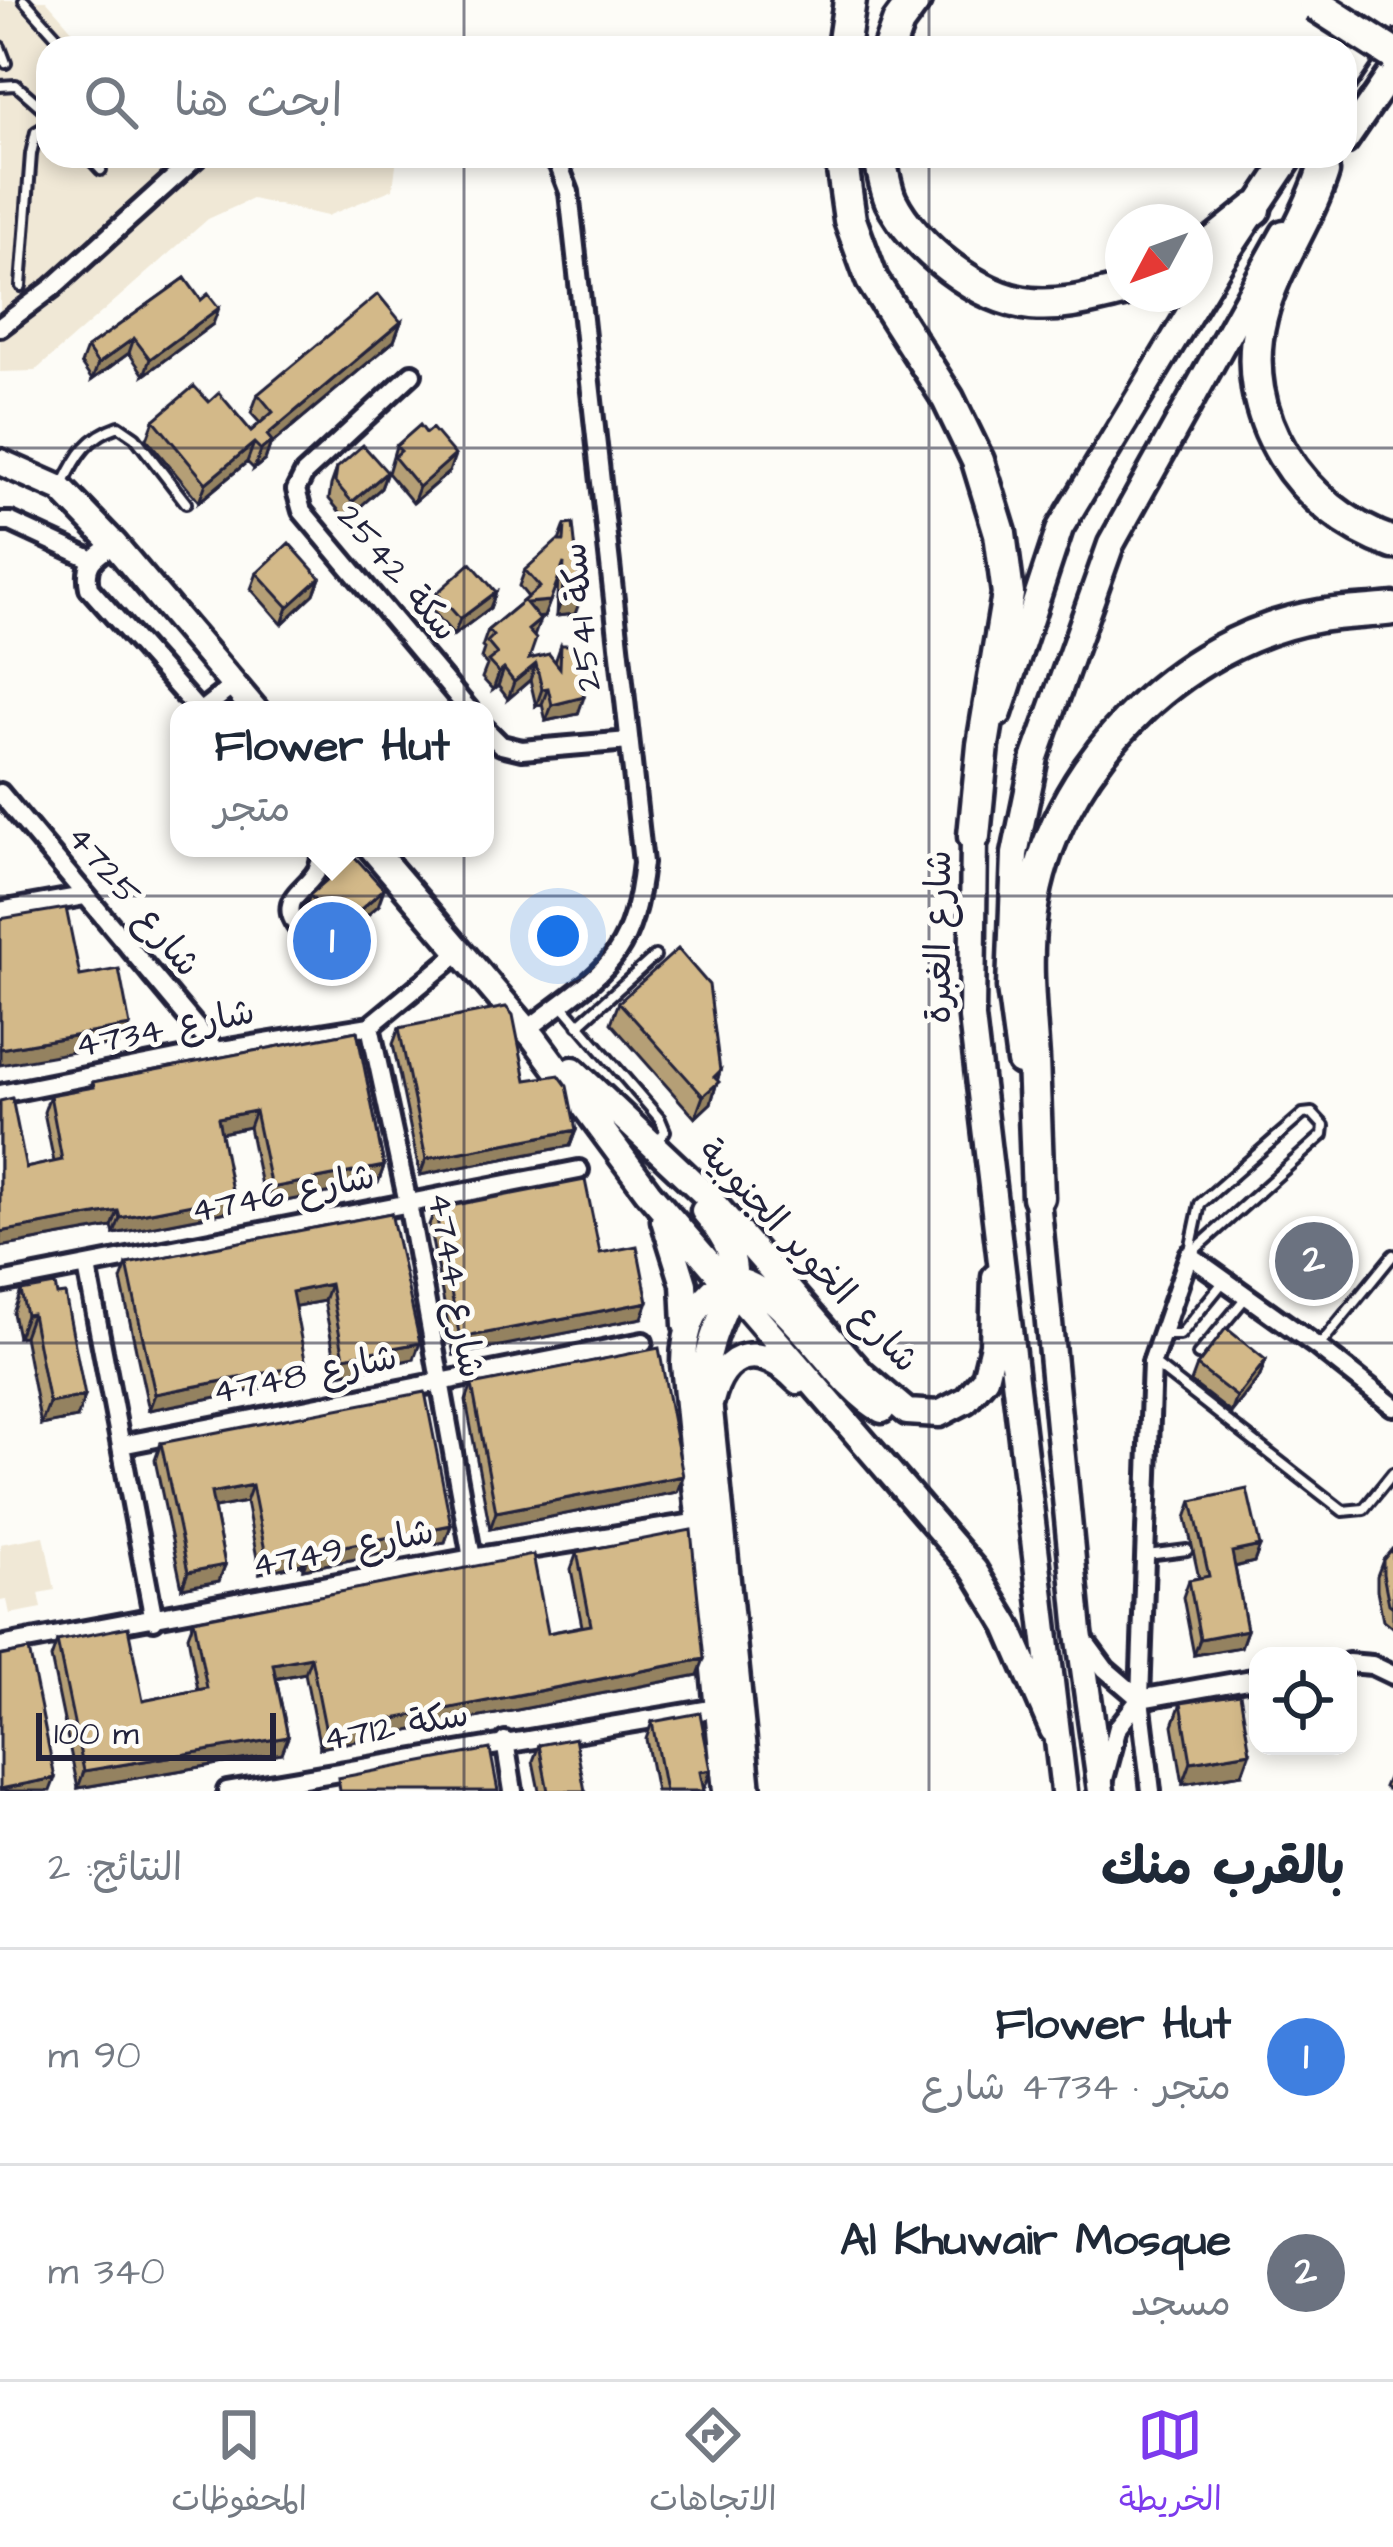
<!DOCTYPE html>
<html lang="ar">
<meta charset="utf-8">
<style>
:root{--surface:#fff;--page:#f2f2f3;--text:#1f2937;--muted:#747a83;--line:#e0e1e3;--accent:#7c3aed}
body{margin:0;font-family:"Architects Daughter","Playpen Sans Arabic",sans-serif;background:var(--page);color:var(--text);direction:rtl}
.controls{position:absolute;right:36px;bottom:36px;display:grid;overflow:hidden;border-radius:24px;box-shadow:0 6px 18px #0003}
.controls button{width:108px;height:108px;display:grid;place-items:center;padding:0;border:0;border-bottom:3px solid var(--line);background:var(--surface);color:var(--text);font:60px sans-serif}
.compass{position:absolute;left:1105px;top:204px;width:108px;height:108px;border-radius:50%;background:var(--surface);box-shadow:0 6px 18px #0003;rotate:229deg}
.scale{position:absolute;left:36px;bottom:30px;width:240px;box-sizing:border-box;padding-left:12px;border:6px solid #22223b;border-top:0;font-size:33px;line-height:42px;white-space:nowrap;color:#22223b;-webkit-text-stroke:9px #fdfcf7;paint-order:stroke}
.you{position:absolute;left:558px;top:936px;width:42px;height:42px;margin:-30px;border:9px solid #fff;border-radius:50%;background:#1a73e8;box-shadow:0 0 0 18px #1a73e833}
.badge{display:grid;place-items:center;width:78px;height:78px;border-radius:50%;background:var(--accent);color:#fff;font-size:39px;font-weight:700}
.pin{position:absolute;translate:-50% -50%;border:6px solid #fff;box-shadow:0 3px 12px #0006}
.popup{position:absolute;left:170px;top:701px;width:324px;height:156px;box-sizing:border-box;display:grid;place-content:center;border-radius:24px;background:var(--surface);filter:drop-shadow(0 3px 9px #0005);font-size:39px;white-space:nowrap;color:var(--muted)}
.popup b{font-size:45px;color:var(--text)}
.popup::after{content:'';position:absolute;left:50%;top:100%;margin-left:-24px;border:24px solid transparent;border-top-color:var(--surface)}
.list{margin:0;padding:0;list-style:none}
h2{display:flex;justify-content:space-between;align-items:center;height:156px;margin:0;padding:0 48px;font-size:51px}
h2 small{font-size:39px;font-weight:400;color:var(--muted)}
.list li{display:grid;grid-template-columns:78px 1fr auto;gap:36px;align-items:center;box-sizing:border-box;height:216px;padding:0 48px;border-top:3px solid var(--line)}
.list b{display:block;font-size:45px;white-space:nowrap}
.list p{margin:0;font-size:39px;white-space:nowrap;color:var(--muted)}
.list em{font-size:39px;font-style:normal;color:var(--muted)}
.icon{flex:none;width:66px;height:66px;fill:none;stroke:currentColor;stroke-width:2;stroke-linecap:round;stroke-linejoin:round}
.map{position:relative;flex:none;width:1393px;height:1791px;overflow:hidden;direction:ltr}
.search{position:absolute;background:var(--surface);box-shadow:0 6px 18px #0003;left:36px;right:36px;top:36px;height:132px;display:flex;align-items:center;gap:30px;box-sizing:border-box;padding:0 42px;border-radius:36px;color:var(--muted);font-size:45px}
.sheet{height:588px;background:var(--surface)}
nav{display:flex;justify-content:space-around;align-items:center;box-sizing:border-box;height:168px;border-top:3px solid var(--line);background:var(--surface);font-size:33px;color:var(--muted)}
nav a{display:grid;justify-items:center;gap:6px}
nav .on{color:var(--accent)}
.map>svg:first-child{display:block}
.built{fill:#f0e8d6}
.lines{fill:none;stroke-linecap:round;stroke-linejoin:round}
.lane-casing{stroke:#22223b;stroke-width:16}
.street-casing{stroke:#22223b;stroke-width:26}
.secondary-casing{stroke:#22223b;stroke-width:33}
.primary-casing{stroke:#22223b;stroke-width:33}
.highway-casing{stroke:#22223b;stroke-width:39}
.lane{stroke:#fdfcf7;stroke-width:8}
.street{stroke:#fdfcf7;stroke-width:16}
.secondary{stroke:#fdfcf7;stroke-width:24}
.primary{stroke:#fdfcf7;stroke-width:24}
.highway{stroke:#fdfcf7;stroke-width:30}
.highway-bridge-casing{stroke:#22223b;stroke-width:39;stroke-linecap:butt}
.highway-bridge{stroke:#fdfcf7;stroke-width:30}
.wall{fill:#b59f76;stroke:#22223b;stroke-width:3}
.shaded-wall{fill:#948260;stroke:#22223b;stroke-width:3}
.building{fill:#d3b989;stroke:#22223b;stroke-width:3}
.grid{fill:none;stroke:#22223b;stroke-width:3;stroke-opacity:0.55}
.labels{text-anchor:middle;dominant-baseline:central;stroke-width:10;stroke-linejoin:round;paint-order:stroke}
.street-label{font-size:36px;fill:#22223b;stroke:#fdfcf7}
</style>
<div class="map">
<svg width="1393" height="1791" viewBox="0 0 1393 1791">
<rect width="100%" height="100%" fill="#fdfcf7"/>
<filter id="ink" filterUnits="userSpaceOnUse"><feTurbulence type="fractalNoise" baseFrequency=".00833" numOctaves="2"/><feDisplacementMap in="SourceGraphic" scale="24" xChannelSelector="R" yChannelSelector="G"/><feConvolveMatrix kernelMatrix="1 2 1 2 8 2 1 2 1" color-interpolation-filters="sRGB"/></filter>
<g filter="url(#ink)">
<path class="built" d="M0,0H46L88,48H48V156H397L393,189L327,216L252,199L208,219L35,371L0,372Z
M44,1536L55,1590L39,1593L42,1608L10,1614L7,1600L0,1601V1544Z"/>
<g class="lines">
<g class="lane-casing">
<path id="lane" d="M24,0L67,48
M0,47L6,63
M0,86L16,85L48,113
M88,156L101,170
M163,156L177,172
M21,286L31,154L36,132L48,125
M64,483C77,455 89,436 119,426L135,437L186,503
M563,1006L660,1119L665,1131L657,1143
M578,1025L655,956
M1312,1113L1324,1126L1323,1135L1189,1255L1200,1204L1303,1114Z
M1163,1335H1180L1224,1281
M1319,1346L1393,1255
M1198,1355L1247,1296
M1152,1362L1343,1511L1364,1509L1393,1473
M1147,1555L1187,1550"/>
</g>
<g class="street-casing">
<path id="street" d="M0,327L52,288L198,156
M412,374L304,474L296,490L302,511L469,710
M0,522H11L91,559
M114,544C94,557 84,563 89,588L198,710
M202,710L234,685
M485,729L501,745L522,750L629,741
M0,793L216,1051
M320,848C328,882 285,889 291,914C294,927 312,942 321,952
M0,911L84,896
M370,1026L408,1203L472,1558
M527,1030C602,971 632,965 643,863L569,192L558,163L550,156
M0,1094L216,1051L370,1026L460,952
M87,1267L154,1620
M0,1283L579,1170
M121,1445L643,1342
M1083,1639L1105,1669L1140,1699
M0,1646L472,1558L700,1522
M1348,1663L1372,1665L1393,1675
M505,1741L513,1791
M1104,1779L1118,1727L1140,1699L1258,1678
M227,1791L717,1708
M1151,1791L1140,1699L1152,1362L1189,1255L1318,1347L1393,1406"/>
</g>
<g class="secondary-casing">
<path id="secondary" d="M0,462L61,489L114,544L255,710
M372,848L534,1038L648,1192L974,1570L1008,1626L1053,1730
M573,1070L707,1196L862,1374L907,1412L939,1414L966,1400L985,1378L993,1345L995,1277
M704,1211C766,1284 714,1298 706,1370L748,1791
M664,1220L684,1284L686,1325
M726,1280C696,1302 684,1327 684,1364L726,1791
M726,1280C780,1276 831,1383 882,1410
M711,1401C724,1348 762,1343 798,1381"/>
</g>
<g class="primary-casing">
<path id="primary" d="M1345,79L1381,26
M1345,141L1393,71
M999,713L1060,528L1223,258L1291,156
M978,818L974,836L972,1018L1064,1791
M1020,1062L1010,988L1015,854L1035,757L1111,544L1284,233
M1035,1179L1079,1632L1101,1791"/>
</g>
<g class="highway-casing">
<path id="highway" d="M843,48L850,0
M889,48L898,23L915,0
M841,156L850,220L872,280L948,399L978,461L1000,533L1008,594L983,745L974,836
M879,156C883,170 885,188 891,201C914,247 979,299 1031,304C1062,307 1093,298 1123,291
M1323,172C1307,223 1274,265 1261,317C1236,416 1301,511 1393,543
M1195,257L1255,209
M1038,1197C1036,1151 1035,1105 1033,1059C1030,1012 1024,960 1031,913C1051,770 1177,640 1320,616C1344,612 1369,612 1393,609"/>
</g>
<use href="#lane" class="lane"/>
<use href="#street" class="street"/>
<use href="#secondary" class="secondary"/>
<use href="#primary" class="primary"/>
<use href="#highway" class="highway"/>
<g class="highway-bridge-casing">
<path id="highway-bridge" d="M1373,0L1393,13
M1315,4L1393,54"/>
</g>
<use href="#highway-bridge" class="highway-bridge"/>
</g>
<path class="wall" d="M185,278L213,324L144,375L129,353L92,380L81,364L87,348Z
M401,322L394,341L270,445L265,460L254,469L247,462L199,502L147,439L154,420L251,431L260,423L251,413L258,394Z
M396,446L449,472L413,503L388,473Z
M337,468L387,472L381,488L346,519L329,499L331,485Z
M565,525L575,614L556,616L558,579L544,617L538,618L529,659L555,662L561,645L583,693L578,714L546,721L542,704L536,706L530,680L508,699L498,686L493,690L482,678L487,665L481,658L484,649L482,647L488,630L528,597L519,586L525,570L559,541Z
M257,573L320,578L314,594L282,624L251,589Z
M496,592L490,608L454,635L431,609L437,593Z
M310,895L378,906L332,946L304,912Z
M619,1002L720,1071L711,1103L695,1118L611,1023Z
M399,1028L526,1080L576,1130L570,1146L420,1175L393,1044Z
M357,1031L384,1166L378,1183L265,1205L249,1127L220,1133L233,1196L227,1212L114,1234L112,1227L0,1247V1101L26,1168L54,1162L44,1112L50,1095L91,1087L93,1082Z
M435,1209L600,1253L642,1318L454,1355L429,1225Z
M391,1213L414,1359L338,1374L324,1301L295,1306L300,1381L149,1410L121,1280L127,1264Z
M21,1291L85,1396L77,1418L41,1425L24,1336L18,1337L13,1313Z
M1266,1360L1260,1376L1231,1413L1191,1382L1197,1366Z
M472,1385L683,1476L677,1492L490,1529L466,1401Z
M161,1443L451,1525L445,1542L303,1569L302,1564L260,1573L246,1502L214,1508L225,1565L219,1581L182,1588L155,1460Z
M1192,1501L1260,1546L1254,1562L1235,1567L1247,1630L1241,1647L1194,1655L1183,1597L1189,1580L1199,1578L1186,1518Z
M1393,1550V1628L1383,1620L1377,1590V1576L1383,1560Z
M577,1552L698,1675L320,1748L305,1673L276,1679L288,1737L282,1753L78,1788L51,1658L57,1641L143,1701L198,1690L188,1636L194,1620L548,1633L582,1626L571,1569Z
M1181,1703L1242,1774L1183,1784L1173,1725Z
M652,1722L711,1770L705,1787H703L704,1791H656L646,1739Z
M539,1745L585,1791H539L533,1761Z
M1393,1766V1791H1390L1384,1787Z"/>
<path class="shaded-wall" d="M219,308L213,324L144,375L150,359Z
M401,322L394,341L270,445L265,460L254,469L267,435Z
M134,338L129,353L92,380L98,364Z
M254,443L247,462L199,502L206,483Z
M455,455L449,472L413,503L419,487Z
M387,472L381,488L346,519L352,502Z
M320,578L314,594L282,624L288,607Z
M496,592L490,608L454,635L460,619Z
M581,598L575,614L556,616L562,599Z
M550,601L544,617L520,620L526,603Z
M540,620L534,637L528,630Z
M536,664L530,680L508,699L514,682Z
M504,669L498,686L493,690L499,673Z
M589,677L583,693L579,679Z
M548,688L542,704L536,706L542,689Z
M584,697L578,714L546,721L552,705Z
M384,889L378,906L332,946L338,929Z
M130,1026L124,1043L0,1065V1049Z
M720,1071L711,1103L695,1118L703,1096L714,1077Z
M255,1111L249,1127L212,1135L218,1118Z
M576,1130L570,1146L420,1175L426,1159Z
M384,1166L378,1183L265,1205L271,1188Z
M233,1196L227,1212L114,1234L120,1218Z
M118,1211L112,1227L0,1247V1232Z
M330,1284L324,1301L286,1308L292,1292Z
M648,1302L642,1318L454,1355L460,1338Z
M32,1314L24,1336L18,1337L26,1315Z
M420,1343L414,1359L338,1374L344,1357Z
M1266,1360L1260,1376L1231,1413L1237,1397Z
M306,1365L300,1381L149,1410L155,1394Z
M85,1396L77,1418L41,1425L49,1403Z
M683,1476L677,1492L490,1529L496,1512Z
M252,1485L246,1502L205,1510L211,1493Z
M451,1525L445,1542L303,1569L309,1553Z
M1260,1546L1254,1562L1226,1569L1232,1552Z
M308,1548L302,1564L260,1573L266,1556Z
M225,1565L219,1581L182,1588L188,1572Z
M1247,1630L1241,1647L1194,1655L1200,1639Z
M311,1657L305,1673L267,1680L273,1664Z
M704,1659L698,1675L320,1748L326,1732Z
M288,1737L282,1753L78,1788L84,1771Z
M1250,1752L1242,1774L1183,1784L1191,1762Z
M711,1770L705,1787L694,1789L700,1772Z
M55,1778L50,1791H0V1789Z"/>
<path class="building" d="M185,278L201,300L208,294L219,308L150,359L134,338L98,364L87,348Z
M378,294L401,322L267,435L272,441L261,450L254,443L206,483L154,420L194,386L209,402L219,393L251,431L273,412L258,394Z
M420,425L426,433L432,428L455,455L419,487L394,457L401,451L396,446Z
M363,445L387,472L352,502L335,482L337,468Z
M573,524L581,598L562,599L564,563L550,601L526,603L540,620L528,630L536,639L529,659L549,654L560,668L561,645H573L577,664L585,662L589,677L579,679L584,697L552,705L548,688L542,689L536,664L514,682L504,669L499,673L488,661L497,654L487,642L493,636L488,630L540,587L525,570L557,541H564L565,525Z
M289,543L320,578L288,607L257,573Z
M471,563L496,592L460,619L437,593Z
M354,856L384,889L338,929L310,895Z
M66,908L80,976L119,969L130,1026L0,1049V919Z
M678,949L709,985L720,1071L714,1077L719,1082L703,1096L619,1002Z
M506,1007L513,1015L526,1080L559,1075L567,1086L576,1130L426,1159L399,1028Z
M357,1031L384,1166L271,1188L255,1111L218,1118L233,1196L120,1218L118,1211L0,1232V1101L12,1098L26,1168L62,1160L50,1095L94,1087L93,1082Z
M585,1180L600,1253L637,1246L648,1302L460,1338L435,1209Z
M391,1213L420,1343L344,1357L330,1284L292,1292L306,1365L155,1394L127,1264Z
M55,1285L57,1295L65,1294L85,1396L49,1403L32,1314L26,1315L21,1291Z
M1226,1328L1266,1360L1237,1397L1197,1366Z
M659,1348L683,1476L496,1512L472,1385Z
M425,1392L451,1525L309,1553L308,1548L266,1556L252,1485L211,1493L225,1565L188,1572L161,1443Z
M1247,1489L1260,1546L1232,1552L1247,1630L1200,1639L1189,1580L1209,1576L1192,1501Z
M691,1530L704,1659L326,1732L311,1657L273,1664L288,1737L84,1771L57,1641L128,1627L143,1701L207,1688L194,1620L533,1555L548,1633L591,1625L577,1552Z
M1392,1549L1393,1550V1607L1389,1604L1383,1574V1560Z
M29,1650L55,1778L0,1789V1656Z
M1240,1694L1250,1752L1191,1762L1181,1703Z
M700,1713L711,1770L700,1772L704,1791H665L652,1722Z
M575,1738L585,1791H548L539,1745Z
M490,1749L498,1791H340L338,1778Z"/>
</g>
<path class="grid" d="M464,0V48M929,0V48M464,156V1791M929,156V1791M0,448H1393M0,896H1393M0,1343H1393"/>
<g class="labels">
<g class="street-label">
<text transform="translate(397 573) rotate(50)">سكة 2542</text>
<text transform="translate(582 617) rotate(-96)">سكة 2541</text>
<text transform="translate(133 901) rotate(50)">4725 شارع</text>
<text transform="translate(939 937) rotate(-90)">شارع الغبرة</text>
<text transform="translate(165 1029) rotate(-11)">4734 شارع</text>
<text transform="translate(283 1194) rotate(-11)">4746 شارع</text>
<text transform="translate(808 1256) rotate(47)">شارع الخوير الجنوبية</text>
<text transform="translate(455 1285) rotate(80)">4744 شارع</text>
<text transform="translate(305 1375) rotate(-11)">4748 شارع</text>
<text transform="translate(343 1549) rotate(-11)">4749 شارع</text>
<text transform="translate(396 1727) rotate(-10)">سكة 4712</text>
</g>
</g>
</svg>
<div class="controls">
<button><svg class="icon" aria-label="locate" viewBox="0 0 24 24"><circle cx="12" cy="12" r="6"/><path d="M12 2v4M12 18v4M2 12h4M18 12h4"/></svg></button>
</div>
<svg class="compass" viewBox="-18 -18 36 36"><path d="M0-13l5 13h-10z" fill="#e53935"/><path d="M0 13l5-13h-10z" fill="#747a83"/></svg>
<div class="scale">100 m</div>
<div class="you"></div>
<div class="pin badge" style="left:332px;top:941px;background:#3f7fe0">1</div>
<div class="popup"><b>Flower Hut</b>متجر</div>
<div class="pin badge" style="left:1314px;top:1261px;background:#6b7280">2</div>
<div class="search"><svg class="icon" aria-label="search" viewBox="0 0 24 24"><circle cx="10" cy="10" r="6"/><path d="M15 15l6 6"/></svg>ابحث هنا</div>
</div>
<section class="sheet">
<h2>بالقرب منك<small>النتائج: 2</small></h2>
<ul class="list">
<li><span class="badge" style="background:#3f7fe0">1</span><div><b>Flower Hut</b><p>متجر · 4734 شارع</p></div><em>90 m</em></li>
<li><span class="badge" style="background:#6b7280">2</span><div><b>Al Khuwair Mosque</b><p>مسجد</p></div><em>340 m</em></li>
</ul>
</section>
<nav>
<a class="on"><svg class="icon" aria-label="map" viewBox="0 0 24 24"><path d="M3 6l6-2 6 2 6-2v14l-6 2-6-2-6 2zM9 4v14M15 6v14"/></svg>الخريطة</a>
<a><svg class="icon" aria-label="directions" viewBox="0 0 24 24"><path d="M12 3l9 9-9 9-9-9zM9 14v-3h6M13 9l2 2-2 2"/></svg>الاتجاهات</a>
<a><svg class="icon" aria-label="saved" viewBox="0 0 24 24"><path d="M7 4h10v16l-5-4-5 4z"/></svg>المحفوظات</a>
</nav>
